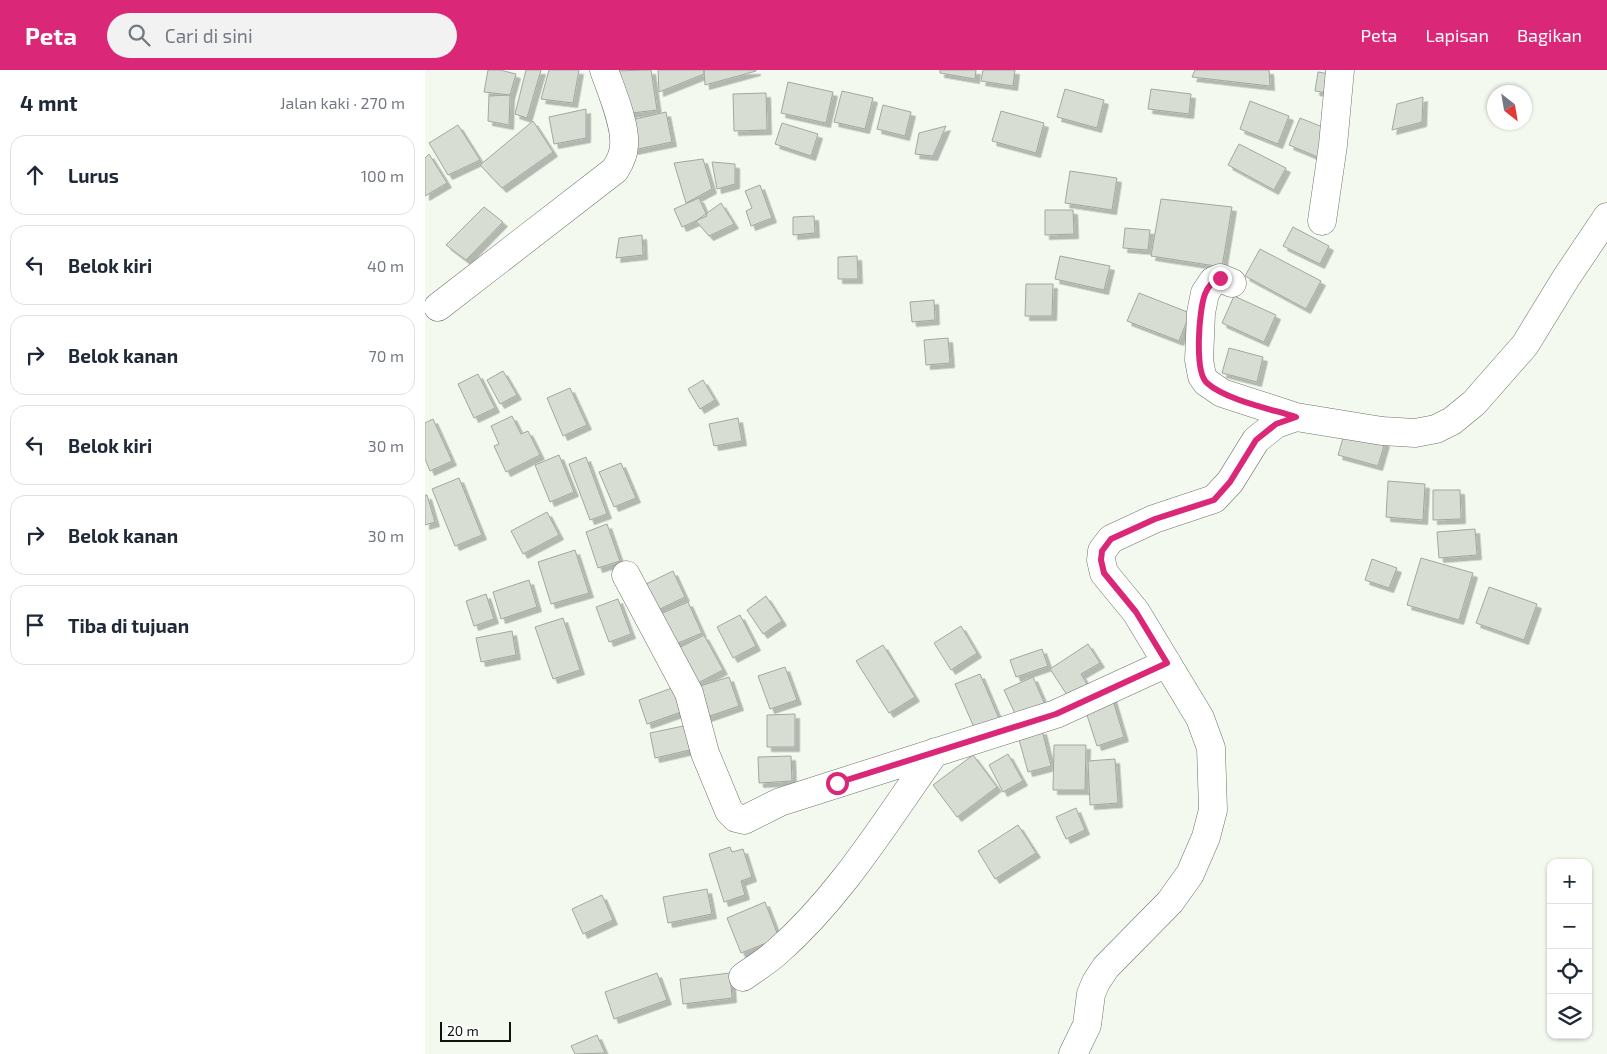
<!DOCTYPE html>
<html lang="id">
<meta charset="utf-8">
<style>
:root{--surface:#fff;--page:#f2f2f3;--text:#1f2937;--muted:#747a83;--line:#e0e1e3;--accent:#db2777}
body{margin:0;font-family:"Exo 2",sans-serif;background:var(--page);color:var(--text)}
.controls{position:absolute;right:15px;bottom:15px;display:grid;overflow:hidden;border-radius:10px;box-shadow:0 1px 4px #0004}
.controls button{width:45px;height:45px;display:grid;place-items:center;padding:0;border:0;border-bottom:1px solid var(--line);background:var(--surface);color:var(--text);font:25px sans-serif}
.compass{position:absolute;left:1062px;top:15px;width:45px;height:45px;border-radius:50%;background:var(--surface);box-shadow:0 1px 4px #0004;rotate:149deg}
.scale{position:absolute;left:15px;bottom:12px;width:71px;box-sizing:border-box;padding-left:5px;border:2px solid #10120f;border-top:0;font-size:14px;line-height:18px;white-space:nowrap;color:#10120f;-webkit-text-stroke:4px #fff;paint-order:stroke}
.stop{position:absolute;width:15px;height:15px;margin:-11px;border:4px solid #db2777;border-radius:50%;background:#fff}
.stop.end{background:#db2777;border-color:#fff;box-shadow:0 1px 5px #0008}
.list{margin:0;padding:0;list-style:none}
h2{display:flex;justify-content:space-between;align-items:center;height:65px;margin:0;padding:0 20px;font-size:21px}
h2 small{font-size:16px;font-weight:400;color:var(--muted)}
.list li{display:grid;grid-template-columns:32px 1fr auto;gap:15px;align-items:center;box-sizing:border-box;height:80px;margin:0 10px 10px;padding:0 10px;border:1px solid var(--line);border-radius:15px}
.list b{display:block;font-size:19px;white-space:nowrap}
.list em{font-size:16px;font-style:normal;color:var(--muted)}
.icon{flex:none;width:28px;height:28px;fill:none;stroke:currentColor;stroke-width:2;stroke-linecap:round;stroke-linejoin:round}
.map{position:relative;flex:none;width:1182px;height:984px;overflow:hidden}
header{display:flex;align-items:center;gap:30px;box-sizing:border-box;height:70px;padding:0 25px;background:var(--accent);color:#fff}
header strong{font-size:24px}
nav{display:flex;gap:28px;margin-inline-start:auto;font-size:18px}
.search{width:350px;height:45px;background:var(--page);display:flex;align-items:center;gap:12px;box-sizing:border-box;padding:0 18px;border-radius:28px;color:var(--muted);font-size:19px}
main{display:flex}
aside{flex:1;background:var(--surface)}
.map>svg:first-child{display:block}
.building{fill:#d7ddd3;stroke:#a2a89f;filter:url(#shadow)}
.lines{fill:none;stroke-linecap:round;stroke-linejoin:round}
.minor-casing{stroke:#6d736a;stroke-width:29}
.minor{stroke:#fff;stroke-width:28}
.route{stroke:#db2777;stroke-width:6}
</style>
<header>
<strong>Peta</strong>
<div class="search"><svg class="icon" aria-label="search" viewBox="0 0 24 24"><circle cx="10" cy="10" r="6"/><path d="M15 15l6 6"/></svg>Cari di sini</div>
<nav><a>Peta</a><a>Lapisan</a><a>Bagikan</a></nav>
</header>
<main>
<aside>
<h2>4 mnt<small>Jalan kaki · 270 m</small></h2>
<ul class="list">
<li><svg class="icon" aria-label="ahead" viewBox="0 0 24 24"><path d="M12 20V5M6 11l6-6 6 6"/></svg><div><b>Lurus</b></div><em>100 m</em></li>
<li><svg class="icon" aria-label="left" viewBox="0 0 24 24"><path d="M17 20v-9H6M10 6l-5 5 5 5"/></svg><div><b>Belok kiri</b></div><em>40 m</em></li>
<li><svg class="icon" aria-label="right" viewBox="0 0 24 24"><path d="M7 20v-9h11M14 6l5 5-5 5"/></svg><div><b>Belok kanan</b></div><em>70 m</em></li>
<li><svg class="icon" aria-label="left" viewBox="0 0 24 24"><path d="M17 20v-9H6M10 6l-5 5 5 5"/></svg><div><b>Belok kiri</b></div><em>30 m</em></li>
<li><svg class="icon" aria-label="right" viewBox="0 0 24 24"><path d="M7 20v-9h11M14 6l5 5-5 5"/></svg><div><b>Belok kanan</b></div><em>30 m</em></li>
<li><svg class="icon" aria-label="arrive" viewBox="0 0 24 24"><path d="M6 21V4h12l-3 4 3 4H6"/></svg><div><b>Tiba di tujuan</b></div></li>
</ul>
</aside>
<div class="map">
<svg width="1182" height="984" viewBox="0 0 1182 984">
<defs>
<filter id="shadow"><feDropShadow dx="4.5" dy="4.5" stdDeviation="0" flood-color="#0004"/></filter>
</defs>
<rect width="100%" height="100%" fill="#f3f9ef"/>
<path class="building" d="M63,0H75L91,4L85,25L59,22Z
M101,0H116L102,48L90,44Z
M124,0H154L148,33L116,29Z
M226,0L232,40L198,44L187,1Z
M233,0H279V4L234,22Z
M279,0H331V1L280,15Z
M515,0H551L550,9L515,3Z
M558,0H590L588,16L556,11Z
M770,0H844L845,16L767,7Z
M893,2L911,5L908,24L890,21Z
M363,12L408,22L401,53L356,43Z
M640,19L679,30L672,58L632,47Z
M726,19L766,24L764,44L723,39Z
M417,21L448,28L440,59L409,52Z
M341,23L342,60L309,61L308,24Z
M85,25L84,55L63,51L64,26Z
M998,27L997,52L967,60L972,34Z
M825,31L864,46L853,74L815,59Z
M458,35L486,42L480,66L452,59Z
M161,39V68L129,74L124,47Z
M576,41L619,53L611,83L567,71Z
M241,42L247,72L208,80L202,51Z
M875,48L905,60L893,87L864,75Z
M108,51L128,82L77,118L55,95Z
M357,53L393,64L386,86L350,74Z
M33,55L55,90L23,105L4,73Z
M521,56L508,86L490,84L494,63Z
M814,74L861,98L849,120L803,95Z
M4,84L22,113L0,126V88Z
M278,89L287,119L261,133L249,93Z
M287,92L310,94V114L292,119Z
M645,101L692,108L687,140L640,133Z
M335,115L347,148L326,156L321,141L327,138L320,121Z
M274,128L282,146L257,157L249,139Z
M736,129L807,137L797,197L726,186Z
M296,133L309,154L284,166L271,151Z
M59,137L78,152L41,190L21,175Z
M620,140H648L649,164L620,165Z
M389,146L390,163L368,165V147Z
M868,157L904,176L895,194L858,176Z
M700,158L725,160L723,180L698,178Z
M217,165L218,185L191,188L194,168Z
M835,179L896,211L881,239L820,206Z
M432,186L433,209H413V187Z
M635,186L685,196L679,220L630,209Z
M601,214H628L627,246H600Z
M714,223L765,243L754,271L702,251Z
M809,226L851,245L839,272L797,253Z
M509,230L510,250L487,252L485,232Z
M523,268L525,293L501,295L499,270Z
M804,278L838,287L832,312L797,303Z
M78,301L92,325L75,334L62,310Z
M53,304L70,338L49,348L33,314Z
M278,310L290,330L275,339L263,319Z
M145,318L162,355L138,366L122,328Z
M87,346L96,364L103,361L115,385L81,402L69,376L74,374L66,356Z
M313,348L317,371L289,376L284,354Z
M8,349L27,391L5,401L0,389V353Z
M920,361L960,372L953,396L913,385Z
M134,385L149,422L125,432L110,395Z
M161,387L182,444L165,450L144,394Z
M196,393L211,428L189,437L174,402Z
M34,408L57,465L30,476L7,419Z
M963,411L1000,414L998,450L961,447Z
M1008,420H1035L1036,449L1008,450Z
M0,425H2L10,452L0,455Z
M122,442L134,465L98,484L86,461Z
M182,454L195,491L173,498L161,462Z
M1050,459L1052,485L1014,488L1012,462Z
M150,480L164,523L126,534L113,492Z
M996,488L1048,503L1034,550L982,535Z
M947,489L972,498L964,518L940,510Z
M248,501L260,527L231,541L219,515Z
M104,510L112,537L76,549L68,522Z
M1064,517L1112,534L1099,570L1051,553Z
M61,524L69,549L49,556L41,531Z
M341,526L357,551L338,564L322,540Z
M193,529L206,564L184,572L171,537Z
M263,532L277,563L246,576L233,545Z
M315,545L331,576L308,588L292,557Z
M138,548L155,600L128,609L110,557Z
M536,556L552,583L526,600L509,573Z
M87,561L91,585L56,592L51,568Z
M279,565L298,600L269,615L250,580Z
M663,574L675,593L656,604L663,616L644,628L625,599Z
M458,575L490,627L464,643L431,591Z
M617,579L623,596L591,607L585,590Z
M360,597L372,630L345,639L333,606Z
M555,604L575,651L551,662L530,614Z
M304,607L314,636L282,647L272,617Z
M608,607L621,637L593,650L579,620Z
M247,618L256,642L222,654L214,630Z
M687,627L699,667L672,676L659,636Z
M370,644V677H342V645Z
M263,655L269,679L230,688L225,663Z
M617,660L626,696L603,702L593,666Z
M629,675H661L660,720H628Z
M583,684L598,711L578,722L564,695Z
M548,685L572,717L532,747L508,715Z
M366,686L367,711L334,713L333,687Z
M690,689L693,733L665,735L663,691Z
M651,738L660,760L641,769L631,747Z
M593,755L611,783L570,809L553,781Z
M305,777L307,782L318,779L327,807L316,811L320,825L299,832L284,784Z
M282,819L287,844L243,853L238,827Z
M177,825L188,850L158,864L147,839Z
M340,832L354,868L316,883L302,848Z
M232,903L242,930L189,949L180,922Z
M305,903L307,928L258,934L255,909Z
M172,965L180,983L150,984L146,976Z"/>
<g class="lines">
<g class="minor-casing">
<path id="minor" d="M897,151L908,75L915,0
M807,213L795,208L788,211L780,223L776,243L774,290L777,306L781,312L797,323L871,347L957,361L990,363L1011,359L1027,351L1049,333L1100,275L1141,208L1182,147
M13,237L190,100C195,92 199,84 199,75C201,55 186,20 179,0
M201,505L264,623L280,683L304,741L311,748L319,750L355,732L631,644L742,593
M318,907C329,899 342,891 352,882C416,826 461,751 510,682
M648,984L662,955L666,924L671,912L681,897L745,832L765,804L781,767L788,740L786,678L775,648L711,542L679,503L676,490L677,481L686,469L729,449L789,429L805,412L831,370L851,354L871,347"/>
</g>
<use href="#minor" class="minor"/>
</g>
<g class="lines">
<path class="route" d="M412,713L631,644L742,593L711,542L679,503L676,490L677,481L686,469L730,449L789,430L805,412L831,370L851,354L871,347C846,339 801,330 782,313C769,302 774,239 780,224C783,216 788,211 795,208"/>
</g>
</svg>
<div class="controls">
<button>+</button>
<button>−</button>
<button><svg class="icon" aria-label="locate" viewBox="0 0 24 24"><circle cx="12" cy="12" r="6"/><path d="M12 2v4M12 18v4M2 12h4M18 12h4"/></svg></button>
<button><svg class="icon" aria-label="layers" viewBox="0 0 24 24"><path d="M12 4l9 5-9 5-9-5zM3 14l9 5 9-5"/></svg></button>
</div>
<svg class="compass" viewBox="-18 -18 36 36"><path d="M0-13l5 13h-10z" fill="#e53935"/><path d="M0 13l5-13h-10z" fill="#747a83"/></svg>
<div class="scale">20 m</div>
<div class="stop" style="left:412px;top:713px"></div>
<div class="stop end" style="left:795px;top:208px"></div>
</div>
</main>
